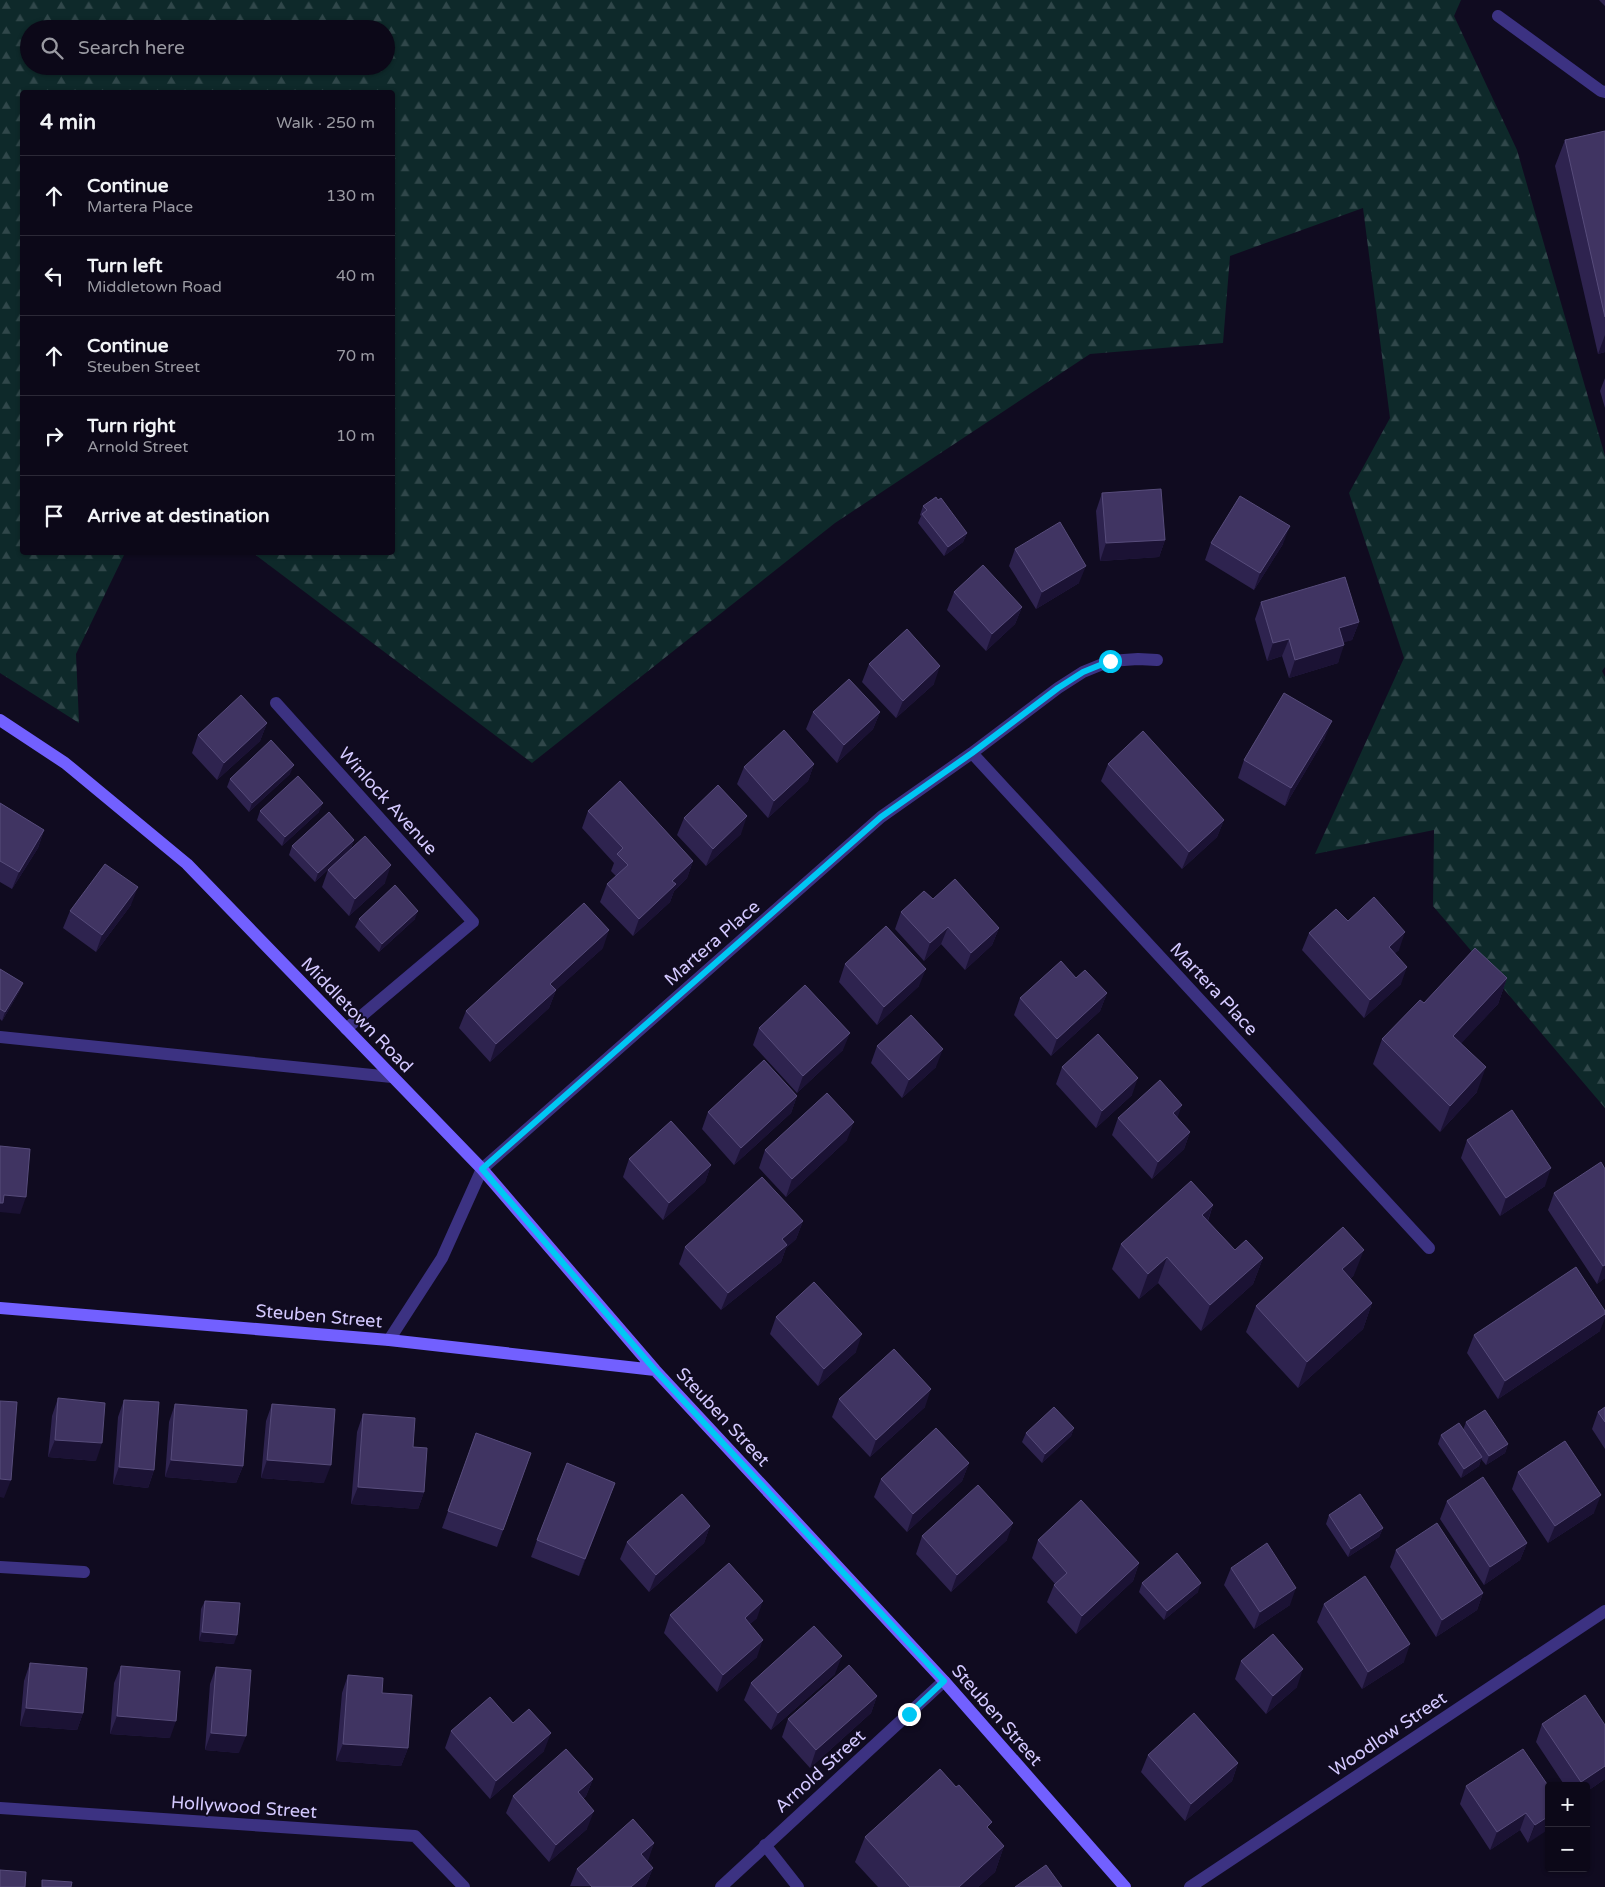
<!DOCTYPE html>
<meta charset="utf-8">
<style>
:root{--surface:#0c0818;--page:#151121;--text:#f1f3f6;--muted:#9a9aa2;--line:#2c2937}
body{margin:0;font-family:"Varela Round",sans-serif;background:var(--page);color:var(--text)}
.controls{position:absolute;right:15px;bottom:15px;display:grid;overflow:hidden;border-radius:5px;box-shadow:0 1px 4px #0004}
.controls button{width:45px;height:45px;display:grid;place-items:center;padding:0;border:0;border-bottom:1px solid var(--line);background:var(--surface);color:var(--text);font:25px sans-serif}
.stop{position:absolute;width:15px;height:15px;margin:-11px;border:4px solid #00c7f4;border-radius:50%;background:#fff}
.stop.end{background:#00c7f4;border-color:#fff;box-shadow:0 1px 5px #0008}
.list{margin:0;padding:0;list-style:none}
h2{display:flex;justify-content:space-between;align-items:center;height:65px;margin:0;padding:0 20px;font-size:21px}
h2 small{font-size:16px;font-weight:400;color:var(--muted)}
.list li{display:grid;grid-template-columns:32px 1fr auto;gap:15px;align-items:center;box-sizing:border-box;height:80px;padding:0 20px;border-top:1px solid var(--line)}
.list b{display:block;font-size:19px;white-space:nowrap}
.list p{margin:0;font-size:16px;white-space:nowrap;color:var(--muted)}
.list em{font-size:16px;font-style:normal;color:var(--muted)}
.icon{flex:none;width:28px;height:28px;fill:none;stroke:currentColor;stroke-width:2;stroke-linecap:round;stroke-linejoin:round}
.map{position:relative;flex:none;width:1605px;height:1887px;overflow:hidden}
.search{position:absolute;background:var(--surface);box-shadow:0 1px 4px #0004;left:20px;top:20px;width:375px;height:55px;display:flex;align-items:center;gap:12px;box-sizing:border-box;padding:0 18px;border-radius:28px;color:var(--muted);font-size:19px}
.panel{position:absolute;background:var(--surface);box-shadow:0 1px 4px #0004;left:20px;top:90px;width:375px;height:465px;border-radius:5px}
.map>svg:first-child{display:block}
.forest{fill:url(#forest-firs);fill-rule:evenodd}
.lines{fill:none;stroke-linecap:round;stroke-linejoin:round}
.lane{stroke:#3c3282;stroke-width:12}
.street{stroke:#3c3282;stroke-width:12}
.secondary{stroke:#7260ff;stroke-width:12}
.wall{fill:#2e234f}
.shaded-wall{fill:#1b1234}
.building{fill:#403462;stroke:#574c7b}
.route{stroke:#00c7f4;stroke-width:6}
.labels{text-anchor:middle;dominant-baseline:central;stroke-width:4;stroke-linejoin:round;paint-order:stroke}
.street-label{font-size:18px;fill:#d4c9ff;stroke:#100b20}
</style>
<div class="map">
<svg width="1605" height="1887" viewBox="0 0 1605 1887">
<defs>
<pattern id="forest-firs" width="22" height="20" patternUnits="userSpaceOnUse" patternTransform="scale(1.25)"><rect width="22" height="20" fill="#0e292a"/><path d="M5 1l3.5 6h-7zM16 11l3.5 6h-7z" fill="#30474a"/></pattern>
</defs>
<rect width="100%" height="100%" fill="#100b20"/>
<path class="forest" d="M0,0H1461L1454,16L1517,150L1605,456V667L1602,671L1605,677V1108L1433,906L1434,830L1315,854L1404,658L1349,493L1390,418L1363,208L1230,256L1223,343L1090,354L835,523L532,763L253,553L392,552V92H22V552L125,553L76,654L79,723L0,673ZM29,29H386V66H29Z"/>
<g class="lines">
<path class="lane" d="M1498,16L1601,91L1605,92
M276,703L473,922L346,1029
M0,1037L392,1077
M0,1567L84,1572
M765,1845L798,1887"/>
<path class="street" d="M972,753L1429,1248
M389,1340L442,1258L482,1169L507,1147L881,817L972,753L1058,688L1083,672L1110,661L1138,659L1157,660
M0,1808L415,1836L464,1887
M721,1887L944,1681
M1190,1887L1605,1611"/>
<path class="secondary" d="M0,720L65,763L187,864L482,1169L655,1370L944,1681L1125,1887
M0,1308L389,1340L655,1370"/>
</g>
<path class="wall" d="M1599,0H1605V6Z
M1605,131V352L1598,354L1555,166L1565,140Z
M1605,378V408L1600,391Z
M1102,493L1165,540L1159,557L1100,561L1096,511Z
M923,506L967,533L963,542L944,556L918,523L921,516L920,515Z
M1211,543L1283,544L1254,590L1205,560Z
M1015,549L1079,583L1036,609L1009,566Z
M954,592L1022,607L1015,624L986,651L947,610Z
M1261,602L1359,622L1352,640L1343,642L1338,663L1289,678L1282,656L1267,661L1255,619Z
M869,664L934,684L896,718L862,682Z
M813,712H880L873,729L837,763L806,729Z
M267,723L260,741L217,780L192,753L198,735Z
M1325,738L1285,806L1238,778L1244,760Z
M814,764L808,781L768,818L737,784L744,767Z
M1108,764L1224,820L1217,837L1182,869L1101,781Z
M290,774L249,812L227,787L230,779Z
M0,803L44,830L38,848L12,889L0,882Z
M260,811L319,812L282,846L257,820Z
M588,811L693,861L687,878L674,891L670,902L633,936L600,902L607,884L616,876L611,871L614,863L582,828Z
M684,818L741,834L706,866L677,835Z
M354,840L351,848L315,882L289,855L292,846Z
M328,870L385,883L349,916L322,887Z
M933,899L999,928L992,945L965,970L941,944L924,961L895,929L901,912Z
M131,905L96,952L63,928L70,911Z
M359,919H415L379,952L355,927Z
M1348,921L1399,950L1395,953L1401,984L1364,1018L1302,950L1309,933Z
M603,948L556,990L549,1008L490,1062L459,1028L466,1011Z
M845,964L919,986L877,1025L839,982Z
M0,969L23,983L19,992L2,1021L0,1019Z
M1076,978L1107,993L1100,1011L1051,1056L1014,1015L1020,998Z
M1507,978L1498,1004L1461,1043L1477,1092L1440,1132L1373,1064L1382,1039L1424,1003Z
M759,1028L843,1050L797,1093L753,1045Z
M877,1046L936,1067L902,1098L871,1063Z
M1062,1067L1132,1095L1096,1128L1056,1084Z
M797,1096L791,1113L734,1165L702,1129L708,1112Z
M1118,1118L1190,1132L1184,1149L1152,1179L1112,1135Z
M847,1140L786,1197L759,1168L765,1150Z
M1467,1140L1545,1186L1500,1216L1461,1158Z
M629,1159L711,1165L705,1182L663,1220L623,1177Z
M1605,1169V1278L1597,1284L1548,1210L1554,1193Z
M1213,1205L1208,1221L1235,1250L1263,1258L1253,1284L1201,1331L1158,1283L1139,1299L1112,1269L1121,1244Z
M803,1221L796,1239L786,1248L781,1262L721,1310L679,1264L685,1247Z
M1354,1275L1350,1279L1372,1303L1363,1329L1298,1388L1246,1332L1256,1306Z
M776,1317L856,1352L818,1386L770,1334Z
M1600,1331L1498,1399L1467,1353L1474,1335Z
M58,1398L96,1461L48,1457L52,1416Z
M839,1399L925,1407L870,1457L832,1417Z
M124,1400L154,1470L148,1488L113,1484L118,1417Z
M175,1404L243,1466L236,1483L165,1477L169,1422Z
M272,1404L324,1483L261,1478L266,1421Z
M1605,1407V1449L1592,1429L1598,1412Z
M363,1414L413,1447L424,1492L418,1509L351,1504L357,1432Z
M1466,1422L1508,1444L1505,1453L1486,1465L1481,1459L1479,1466L1461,1478L1438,1444L1441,1435L1463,1430Z
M1074,1428L1071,1436L1042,1463L1022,1442L1026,1433Z
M476,1433L531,1453L497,1547L442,1528Z
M969,1463L962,1481L907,1532L874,1497L881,1479Z
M1518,1472L1594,1513L1548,1543L1512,1489Z
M615,1483L579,1576L531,1557L537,1540Z
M1447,1501L1527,1543L1520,1560L1484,1585L1440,1519Z
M1329,1515L1383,1528L1379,1537L1348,1557L1326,1524Z
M710,1526L704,1543L649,1592L620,1559L627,1542Z
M922,1536L1007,1540L951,1592L916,1554Z
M1038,1540L1139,1563L1133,1581L1076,1634L1047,1602L1054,1585L1055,1584L1032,1558Z
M1396,1550L1483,1593L1477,1610L1436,1637L1390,1567Z
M1231,1568L1290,1605L1254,1629L1224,1585Z
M1142,1583L1198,1592L1164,1620L1139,1592Z
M205,1601L234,1644L199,1641L201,1609Z
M1324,1604L1404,1662L1362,1689L1317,1622Z
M670,1615L757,1618L750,1624L757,1657L717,1692L664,1633Z
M1241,1661L1297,1687L1266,1714L1235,1679Z
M30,1663L83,1713L77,1730L20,1726L24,1681Z
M121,1666L170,1738L110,1734L114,1683Z
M216,1667L239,1753L205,1750L210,1684Z
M835,1674L771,1730L744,1700L751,1683Z
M348,1675L382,1693L408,1748L401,1766L336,1761L342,1693Z
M877,1696L871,1713L810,1768L782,1737L788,1719Z
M513,1723L544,1751L490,1799L445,1748L451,1731Z
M1542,1724L1605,1725V1779L1586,1792V1786H1565L1536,1742Z
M1148,1755L1238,1763L1232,1781L1185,1821L1141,1772Z
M593,1779L586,1796L583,1799L587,1829L549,1862L506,1813L513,1796Z
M1466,1786L1549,1787L1528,1843L1520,1830L1490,1850L1460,1804Z
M989,1829L1004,1846L995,1872L978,1887H878L855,1862L865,1837Z
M654,1843L647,1861L653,1868L646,1885L645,1887L570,1886L577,1869Z"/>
<path class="shaded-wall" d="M1605,335V352L1598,354Z
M1290,526L1283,544L1254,590L1260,573Z
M967,533L963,542L944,556L948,547Z
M1165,540L1159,557L1100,561L1106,543Z
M1086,566L1079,583L1036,609L1042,592Z
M1022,607L1015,624L986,651L992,634Z
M1359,622L1352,640L1333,646L1339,628Z
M1289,639L1282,656L1267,661L1273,643Z
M1344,645L1338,663L1289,678L1295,660Z
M940,666L934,684L896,718L903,701Z
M880,712L873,729L837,763L844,745Z
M1332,721L1325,738L1285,806L1291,788Z
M267,723L260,741L217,780L224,763Z
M814,764L808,781L768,818L774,801Z
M294,765L290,774L249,812L252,803Z
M323,803L319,812L282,846L285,837Z
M747,816L741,834L706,866L713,849Z
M1224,820L1217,837L1182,869L1189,852Z
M44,830L38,848L12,889L19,872Z
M354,840L351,848L315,882L318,873Z
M693,861L687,878L674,891L670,902L633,936L639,919L672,881Z
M391,865L385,883L349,916L355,899Z
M138,887L131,905L96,952L102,935Z
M418,911L415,919L379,952L382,944Z
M948,927L941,944L924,961L930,943Z
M999,928L992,945L965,970L971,953Z
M609,930L603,948L544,1001L550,984Z
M1405,932L1399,950L1383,964L1389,947Z
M1407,967L1401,984L1364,1018L1370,1000Z
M926,969L919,986L877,1025L884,1007Z
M1507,978L1498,1004L1444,1062L1453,1036Z
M23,983L19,992L2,1021L5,1012Z
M556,990L549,1008L490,1062L496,1044Z
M1107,993L1100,1011L1051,1056L1057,1039Z
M850,1033L843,1050L797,1093L803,1076Z
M943,1049L936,1067L902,1098L909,1080Z
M1486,1067L1477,1092L1440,1132L1450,1106Z
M1138,1078L1132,1095L1096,1128L1102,1111Z
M797,1096L791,1113L734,1165L741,1148Z
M1182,1105L1176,1122L1173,1113Z
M854,1122L847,1140L786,1197L792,1179Z
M1190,1132L1184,1149L1152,1179L1158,1162Z
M711,1165L705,1182L663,1220L669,1203Z
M1551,1168L1545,1186L1500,1216L1506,1198Z
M4,1195L26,1197L20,1214L0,1212V1213V1203Z
M1213,1205L1204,1231L1202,1215Z
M803,1221L796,1239L786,1248L781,1262L721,1310L728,1293L782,1239Z
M1364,1250L1354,1275L1333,1295L1342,1269Z
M1167,1257L1158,1283L1139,1299L1148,1274Z
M1263,1258L1253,1284L1201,1331L1210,1305Z
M1605,1265V1278L1597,1284L1603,1266Z
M1372,1303L1363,1329L1298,1388L1307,1362Z
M1605,1314V1318L1600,1331L1498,1399L1505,1381Z
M862,1334L856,1352L818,1386L824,1369Z
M931,1389L925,1407L870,1457L876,1440Z
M1074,1428L1071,1436L1042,1463L1045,1454Z
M55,1440L102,1443L96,1461L48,1457Z
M1508,1444L1505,1453L1486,1465L1489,1456Z
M1482,1457L1479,1466L1461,1478L1464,1469Z
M171,1460L243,1466L236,1483L165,1477Z
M267,1460L331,1465L324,1483L261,1478Z
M969,1463L962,1481L907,1532L913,1514Z
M119,1467L154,1470L148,1488L113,1484Z
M0,1479L11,1480L4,1498L0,1497Z
M615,1483L609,1500L579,1576L585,1559Z
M358,1487L424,1492L418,1509L351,1504Z
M1601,1495L1594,1513L1548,1543L1555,1526Z
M1013,1523L1007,1540L951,1592L957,1575Z
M710,1526L704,1543L649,1592L656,1575Z
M1383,1528L1379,1537L1348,1557L1351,1549Z
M1527,1543L1520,1560L1484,1585L1490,1567Z
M1139,1563L1133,1581L1076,1634L1082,1616Z
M1201,1583L1198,1592L1164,1620L1167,1611Z
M1296,1588L1290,1605L1254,1629L1260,1612Z
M1483,1593L1477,1610L1436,1637L1442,1620Z
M763,1601L757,1618L738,1635L745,1618Z
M202,1632L237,1635L234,1644L199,1641Z
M763,1640L757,1657L717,1692L723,1675Z
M1410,1644L1404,1662L1362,1689L1368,1672Z
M842,1656L835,1674L771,1730L778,1713Z
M1303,1669L1297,1687L1266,1714L1273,1696Z
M877,1696L871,1713L810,1768L816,1750Z
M26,1708L83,1713L77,1730L20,1726Z
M117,1716L176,1721L170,1738L110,1734Z
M211,1733L246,1736L239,1753L205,1750Z
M551,1733L544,1751L490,1799L496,1781Z
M343,1744L408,1748L401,1766L336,1761Z
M1238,1763L1232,1781L1185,1821L1191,1804Z
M1605,1766V1779L1586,1792V1786H1579L1581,1782Z
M593,1779L586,1796L571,1810L578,1792Z
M594,1811L587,1829L549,1862L556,1845Z
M1526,1813L1520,1830L1490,1850L1497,1832Z
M1549,1816V1829L1528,1843L1535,1825Z
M654,1843L648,1861L635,1872L641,1854Z
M1004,1846L995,1872L978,1887H959Z
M653,1868L646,1885L645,1887H631Z"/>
<path class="building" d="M1605,131V317L1565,140Z
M1161,489L1165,540L1106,543L1102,493Z
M1240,496L1290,526L1260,573L1211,543Z
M936,497L938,500L941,498L967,533L948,547L922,514L927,510L923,506Z
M1060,522L1086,566L1042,592L1015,549Z
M983,565L1022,607L992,634L954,592Z
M1345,577L1359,622L1339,628L1344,645L1295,660L1289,639L1273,643L1261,602Z
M907,629L940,666L903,701L869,664Z
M849,679L880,712L844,745L813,712Z
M1284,693L1332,721L1291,788L1244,760Z
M241,695L267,723L224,763L198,735Z
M784,730L814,764L774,801L744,767Z
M1143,731L1224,820L1189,852L1108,764Z
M271,740L294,765L252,803L230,779Z
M298,776L323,803L285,837L260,811Z
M620,781L693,861L672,881L676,884L639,919L607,884L628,865L617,854L623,848L588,811Z
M718,785L747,816L713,849L684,818Z
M0,803L44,830L19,872L0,861Z
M329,812L354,840L318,873L292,846Z
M365,836L391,865L355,899L328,870Z
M105,864L138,887L102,935L70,911Z
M955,879L999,928L971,953L948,927L930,943L901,912L924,891L933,899Z
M395,885L418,911L382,944L359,919Z
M1374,897L1405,932L1389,947L1407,967L1370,1000L1309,933L1336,909L1348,921Z
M584,903L609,930L550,984L556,990L496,1044L466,1011Z
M886,926L926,969L884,1007L845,964Z
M1475,948L1507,978L1453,1036L1486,1067L1450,1106L1382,1039L1420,1000L1424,1003Z
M1061,961L1076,978L1085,970L1107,993L1057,1039L1020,998Z
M0,969L23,983L5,1012L0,1009Z
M805,985L850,1033L803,1076L759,1028Z
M911,1015L943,1049L909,1080L877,1046Z
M1098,1034L1138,1078L1102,1111L1062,1067Z
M764,1060L797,1096L741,1148L708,1112Z
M1160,1080L1182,1105L1173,1113L1190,1132L1158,1162L1118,1118Z
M827,1093L854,1122L792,1179L765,1150Z
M1512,1110L1551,1168L1506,1198L1467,1140Z
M671,1121L711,1165L669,1203L629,1159Z
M0,1146L30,1149L26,1197L4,1195L3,1203H0Z
M1601,1162L1605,1169V1265L1603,1266L1554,1193Z
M762,1177L803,1221L782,1239L787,1245L728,1293L685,1247Z
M1191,1181L1213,1205L1202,1215L1235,1250L1246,1240L1263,1258L1210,1305L1167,1257L1148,1274L1121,1244Z
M1343,1227L1364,1250L1342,1269L1372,1303L1307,1362L1256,1306Z
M1576,1267L1605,1311V1314L1505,1381L1474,1335Z
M814,1282L862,1334L824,1369L776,1317Z
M894,1349L931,1389L876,1440L839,1399Z
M58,1398L105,1403L102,1443L55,1440Z
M124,1400L159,1402L154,1470L119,1467Z
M0,1401L17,1402L11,1480L0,1479Z
M175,1404L247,1410L243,1466L171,1460Z
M272,1404L335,1409L331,1465L267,1460Z
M1054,1407L1074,1428L1045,1454L1026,1433Z
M1605,1407V1422L1598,1412Z
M1485,1410L1508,1444L1489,1456L1466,1422Z
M363,1414L415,1418L413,1447L427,1448L424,1492L358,1487Z
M1459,1423L1482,1457L1464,1469L1441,1435Z
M936,1428L969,1463L913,1514L881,1479Z
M476,1433L531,1453L503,1530L448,1511Z
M1565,1441L1601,1495L1555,1526L1518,1472Z
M567,1463L615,1483L585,1559L537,1540Z
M1483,1477L1527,1543L1490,1567L1447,1501Z
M978,1485L1013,1523L957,1575L922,1536Z
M682,1494L710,1526L656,1575L627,1542Z
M1360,1494L1383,1528L1351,1549L1329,1515Z
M1081,1500L1139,1563L1082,1616L1054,1585L1067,1573L1038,1540Z
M1437,1523L1483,1593L1442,1620L1396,1550Z
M1267,1543L1296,1588L1260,1612L1231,1568Z
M1177,1553L1201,1583L1167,1611L1142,1583Z
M729,1563L763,1601L745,1618L763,1640L723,1675L670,1615Z
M1365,1576L1410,1644L1368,1672L1324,1604Z
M205,1601L240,1603L237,1635L202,1632Z
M814,1626L842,1656L778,1713L751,1683Z
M1273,1634L1303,1669L1273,1696L1241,1661Z
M30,1663L87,1668L83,1713L26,1708Z
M849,1665L877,1696L816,1750L788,1719Z
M121,1666L180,1671L176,1721L117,1716Z
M216,1667L251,1670L246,1736L211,1733Z
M348,1675L383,1678L382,1693L412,1695L408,1748L343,1744Z
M1585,1695L1605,1725V1766L1581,1782L1542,1724Z
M490,1697L513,1723L529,1709L551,1733L496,1781L451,1731Z
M1194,1713L1238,1763L1191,1804L1148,1755Z
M566,1749L593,1779L578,1792L594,1811L556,1845L513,1796Z
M1523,1749L1549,1787V1816L1535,1825L1526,1813L1497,1832L1466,1786Z
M940,1769L956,1787L959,1785L992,1822L987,1827L1004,1846L959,1887H910L865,1837Z
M633,1819L654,1843L641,1854L653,1868L631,1887H592L577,1869Z
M1046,1865L1062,1887H1015Z
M0,1870L26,1872L25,1887H0Z
M42,1880L72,1882L71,1887H42Z"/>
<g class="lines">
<path class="route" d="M909,1714L944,1681L655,1370L482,1169L881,817L972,753L1058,688L1083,672L1110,661"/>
</g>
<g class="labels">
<g class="street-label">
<text transform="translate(388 801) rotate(48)">Winlock Avenue</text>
<text transform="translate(712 943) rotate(-41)">Martera Place</text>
<text transform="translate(1214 989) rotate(47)">Martera Place</text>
<text transform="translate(357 1015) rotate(46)">Middletown Road</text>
<text transform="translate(319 1316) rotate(5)">Steuben Street</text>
<text transform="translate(723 1417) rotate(47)">Steuben Street</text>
<text transform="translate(997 1715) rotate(49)">Steuben Street</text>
<text transform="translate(1388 1734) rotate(-34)">Woodlow Street</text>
<text transform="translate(820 1771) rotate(-42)">Arnold Street</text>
<text transform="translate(244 1807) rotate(4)">Hollywood Street</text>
</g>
</g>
</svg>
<div class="controls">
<button>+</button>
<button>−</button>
</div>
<div class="stop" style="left:1110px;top:661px"></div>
<div class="stop end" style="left:909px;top:1714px"></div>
<div class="search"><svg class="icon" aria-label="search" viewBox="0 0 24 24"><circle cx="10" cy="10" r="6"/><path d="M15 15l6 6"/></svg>Search here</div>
<section class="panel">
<h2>4 min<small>Walk · 250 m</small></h2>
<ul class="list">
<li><svg class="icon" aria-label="ahead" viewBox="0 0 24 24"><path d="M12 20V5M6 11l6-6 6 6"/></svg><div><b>Continue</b><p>Martera Place</p></div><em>130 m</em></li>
<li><svg class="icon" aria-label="left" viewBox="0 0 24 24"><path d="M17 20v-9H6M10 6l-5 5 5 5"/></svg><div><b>Turn left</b><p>Middletown Road</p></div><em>40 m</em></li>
<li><svg class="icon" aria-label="ahead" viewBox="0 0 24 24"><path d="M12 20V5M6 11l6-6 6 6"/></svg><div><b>Continue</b><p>Steuben Street</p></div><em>70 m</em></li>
<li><svg class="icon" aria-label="right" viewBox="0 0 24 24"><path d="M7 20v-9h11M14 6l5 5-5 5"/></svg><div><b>Turn right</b><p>Arnold Street</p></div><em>10 m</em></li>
<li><svg class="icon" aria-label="arrive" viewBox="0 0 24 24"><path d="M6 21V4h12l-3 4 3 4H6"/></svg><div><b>Arrive at destination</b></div></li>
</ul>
</section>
</div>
